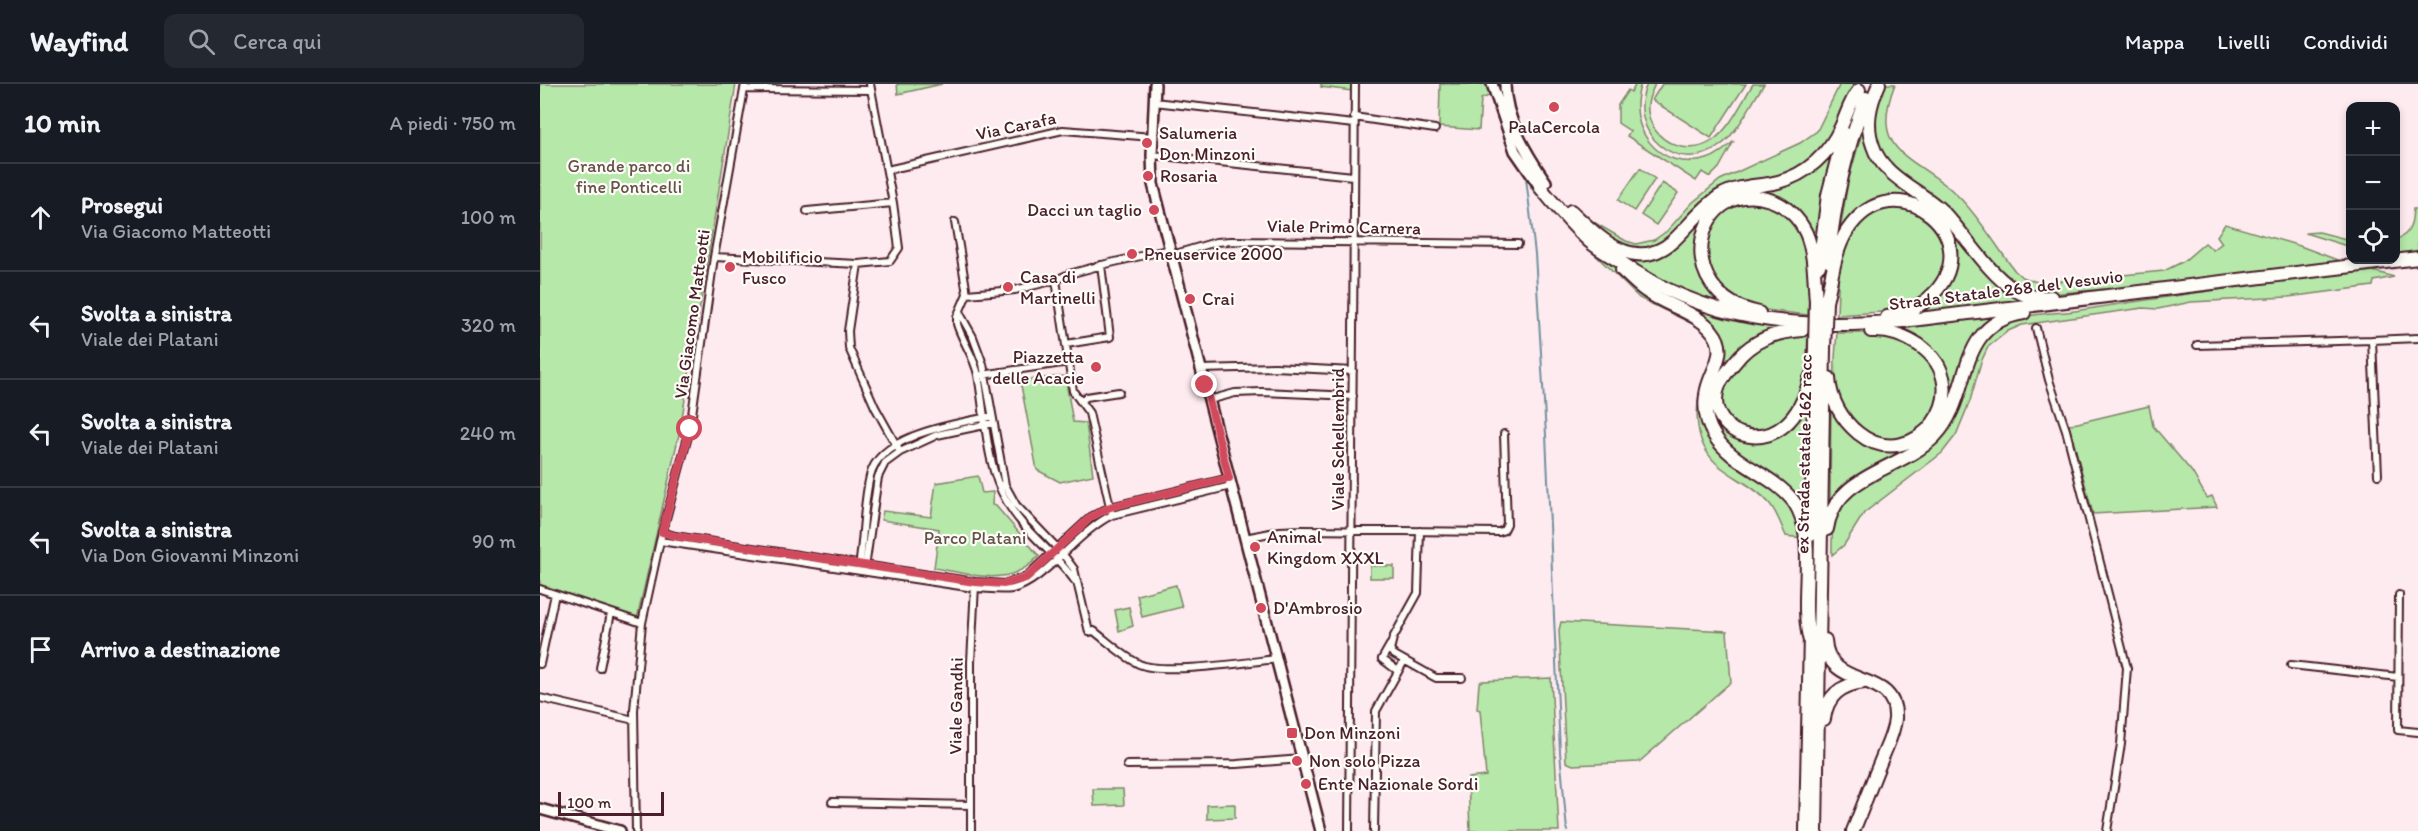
<!DOCTYPE html>
<html lang="it">
<meta charset="utf-8">
<style>
:root{--surface:#171b24;--page:#242831;--text:#f1f3f6;--muted:#9ea1a6;--line:#363941}
body{margin:0;font-family:Itim,sans-serif;background:var(--page);color:var(--text)}
.controls{position:absolute;right:18px;top:18px;display:grid;overflow:hidden;border-radius:12px;box-shadow:0 3px 9px #0003}
.controls button{width:54px;height:54px;display:grid;place-items:center;padding:0;border:0;border-bottom:2px solid var(--line);background:var(--surface);color:var(--text);font:30px sans-serif}
.scale{position:absolute;left:18px;bottom:15px;width:106px;box-sizing:border-box;padding-left:6px;border:3px solid #4a1f2b;border-top:0;font-size:16px;line-height:21px;white-space:nowrap;color:#4a1f2b;-webkit-text-stroke:4px #fdfcf7;paint-order:stroke}
.stop{position:absolute;width:18px;height:18px;margin:-14px;border:4px solid #d1495b;border-radius:50%;background:#fff}
.stop.end{background:#d1495b;border-color:#fff;box-shadow:0 2px 6px #0008}
.list{margin:0;padding:0;list-style:none}
h2{display:flex;justify-content:space-between;align-items:center;height:78px;margin:0;padding:0 24px;font-size:26px}
h2 small{font-size:20px;font-weight:400;color:var(--muted)}
.list li{display:grid;grid-template-columns:39px 1fr auto;gap:18px;align-items:center;box-sizing:border-box;height:108px;padding:0 24px;border-top:2px solid var(--line)}
.list b{display:block;font-size:22px;white-space:nowrap}
.list p{margin:0;font-size:20px;white-space:nowrap;color:var(--muted)}
.list em{font-size:20px;font-style:normal;color:var(--muted)}
.icon{flex:none;width:33px;height:33px;fill:none;stroke:currentColor;stroke-width:2;stroke-linecap:round;stroke-linejoin:round}
.map{position:relative;flex:none;width:1878px;height:747px;overflow:hidden}
header{display:flex;align-items:center;gap:36px;box-sizing:border-box;height:84px;padding:0 30px;background:var(--surface);border-bottom:2px solid var(--line)}
header strong{font-size:28px}
nav{display:flex;gap:33px;margin-inline-start:auto;font-size:21px}
.search{width:420px;height:54px;background:var(--page);display:flex;align-items:center;gap:15px;box-sizing:border-box;padding:0 21px;border-radius:12px;color:var(--muted);font-size:22px}
main{display:flex}
aside{flex:1;background:var(--surface)}
.map>svg:first-child{display:block}
.green{fill:#b5e8a9;stroke:#80846a;stroke-width:1.5}
.lines{fill:none;stroke-linecap:round;stroke-linejoin:round}
.stream{stroke:#72909e;stroke-width:2}
.street-casing{stroke:#4a1f2b;stroke-width:10}
.secondary-casing{stroke:#4a1f2b;stroke-width:14}
.highway-casing{stroke:#4a1f2b;stroke-width:16}
.street{stroke:#fdfcf7;stroke-width:6}
.secondary{stroke:#fdfcf7;stroke-width:9}
.highway{stroke:#fdfcf7;stroke-width:12}
.highway-bridge-casing{stroke:#4a1f2b;stroke-width:16;stroke-linecap:butt}
.highway-bridge{stroke:#fdfcf7;stroke-width:12}
.route{stroke:#d1495b;stroke-width:8}
.poi-dot{fill:#d1495b;stroke:#fdfcf7;stroke-width:2}
.labels{text-anchor:middle;dominant-baseline:central;stroke-width:4.5;stroke-linejoin:round;paint-order:stroke}
.street-label{font-size:18px;fill:#4a1f2b;stroke:#fdfcf7}
.poi-label{font-size:18px;fill:#4a1f2b;stroke:#fdfcf7;text-anchor:start}
.park-label{font-size:18px;fill:#65514a;stroke:#fdfcf7}
</style>
<header>
<strong>Wayfind</strong>
<div class="search"><svg class="icon" aria-label="search" viewBox="0 0 24 24"><circle cx="10" cy="10" r="6"/><path d="M15 15l6 6"/></svg>Cerca qui</div>
<nav><a>Mappa</a><a>Livelli</a><a>Condividi</a></nav>
</header>
<main>
<aside>
<h2>10 min<small>A piedi · 750 m</small></h2>
<ul class="list">
<li><svg class="icon" aria-label="ahead" viewBox="0 0 24 24"><path d="M12 20V5M6 11l6-6 6 6"/></svg><div><b>Prosegui</b><p>Via Giacomo Matteotti</p></div><em>100 m</em></li>
<li><svg class="icon" aria-label="left" viewBox="0 0 24 24"><path d="M17 20v-9H6M10 6l-5 5 5 5"/></svg><div><b>Svolta a sinistra</b><p>Viale dei Platani</p></div><em>320 m</em></li>
<li><svg class="icon" aria-label="left" viewBox="0 0 24 24"><path d="M17 20v-9H6M10 6l-5 5 5 5"/></svg><div><b>Svolta a sinistra</b><p>Viale dei Platani</p></div><em>240 m</em></li>
<li><svg class="icon" aria-label="left" viewBox="0 0 24 24"><path d="M17 20v-9H6M10 6l-5 5 5 5"/></svg><div><b>Svolta a sinistra</b><p>Via Don Giovanni Minzoni</p></div><em>90 m</em></li>
<li><svg class="icon" aria-label="arrive" viewBox="0 0 24 24"><path d="M6 21V4h12l-3 4 3 4H6"/></svg><div><b>Arrivo a destinazione</b></div></li>
</ul>
</aside>
<div class="map">
<svg width="1878" height="747" viewBox="0 0 1878 747">
<rect width="100%" height="100%" fill="#fdebef"/>
<filter id="ink" filterUnits="userSpaceOnUse"><feTurbulence type="fractalNoise" baseFrequency=".0167" numOctaves="2"/><feDisplacementMap in="SourceGraphic" scale="12" xChannelSelector="R" yChannelSelector="G"/><feConvolveMatrix kernelMatrix="1 2 1 2 8 2 1 2 1" color-interpolation-filters="sRGB"/></filter>
<g filter="url(#ink)">
<path class="green" d="M0,0H196L140,346L97,535L0,501Z
M357,0H402L358,10Z
M781,0H812V7L781,3Z
M900,0H948L951,11L941,15L939,46L899,43Z
M1096,0H1101C1085,43 1119,89 1167,75C1177,72 1185,65 1194,57L1179,84L1170,93L1162,88L1156,97L1087,52L1090,47L1078,39V21L1088,6L1091,8Z
M1107,0H1115C1111,9 1107,17 1108,27C1111,57 1147,74 1172,57C1190,45 1202,18 1213,0H1224C1212,18 1198,48 1181,61C1139,94 1085,49 1107,0Z
M1122,0H1206L1171,54L1112,16Z
M1300,0H1315L1294,50L1266,80L1245,91L1223,96L1124,158C1086,174 1072,157 1045,133L1086,157L1096,160L1114,156L1127,147L1152,119L1180,96L1260,59L1277,47Z
M1344,0H1355C1326,73 1379,72 1419,113C1440,134 1457,163 1475,187L1482,193L1500,199L1624,187L1644,177L1665,159L1673,166L1682,159L1677,152L1685,140L1760,162L1800,177L1617,200L1501,211L1476,201L1463,189L1406,123L1352,82L1342,71L1334,42L1335,23Z
M1324,41L1327,56L1484,216L1372,230C1399,220 1414,199 1415,171L1373,117L1355,112L1338,115L1324,123L1299,153L1308,98Z
M1294,65L1276,160L1271,145L1262,132L1197,112L1157,160C1155,189 1168,211 1193,224C1154,212 1117,196 1083,172L1107,174L1181,115L1228,105Z
M1100,84L1115,95L1094,127L1078,116Z
M990,98L1049,163L1077,186L1163,241L1173,257L1161,244L1099,214L1024,140L991,104Z
M1122,99L1138,109L1116,141L1101,131Z
M1208,118C1215,118 1225,118 1231,120C1275,140 1270,191 1268,231L1217,225L1205,221L1176,201L1164,167L1172,140L1188,125Z
M1365,123L1391,136L1405,161V183L1391,208L1356,227L1297,231L1299,178L1314,144L1336,125Z
M1873,125H1878V169H1856V155C1871,151 1872,139 1873,125Z
M1779,148L1806,155L1810,154V163L1765,149Z
M1833,187L1854,193L1834,197L1833,202L1748,213L1651,218L1618,225L1603,224L1482,241L1468,247L1448,263L1441,278L1430,317L1416,351L1402,369L1324,429L1304,461L1292,471C1292,458 1291,444 1297,431C1313,393 1365,385 1395,361C1430,332 1420,276 1454,246C1476,227 1514,231 1541,226C1638,211 1735,197 1833,187Z
M1131,215C1167,230 1202,238 1240,243L1205,262L1176,320L1207,357C1239,362 1257,340 1270,314L1267,428C1262,420 1258,412 1251,406C1222,377 1172,368 1171,319C1170,300 1184,285 1185,266Z
M1458,232L1451,238L1400,344L1290,421L1291,314L1295,328L1351,365L1407,326C1411,301 1408,273 1384,258C1376,253 1366,250 1360,245Z
M1268,249C1266,292 1266,321 1228,348C1220,347 1207,348 1200,344C1170,329 1184,300 1199,281C1203,277 1207,270 1211,267C1227,256 1249,250 1268,249Z
M1297,249H1335L1364,256L1390,276L1402,303C1399,312 1397,330 1390,338C1388,341 1382,343 1379,346C1350,365 1318,353 1303,322C1291,300 1295,273 1297,249Z
M1169,285L1166,344L1239,406L1254,423L1263,454L1246,452C1241,441 1237,428 1229,419C1215,402 1193,394 1177,380C1151,357 1153,312 1169,285Z
M525,292L533,338L546,339L553,391L520,398L497,386L480,296Z
M1609,322L1613,342L1652,388L1667,414L1672,412L1677,423L1553,430L1529,341Z
M438,392L442,409L453,408L452,421L456,422L499,472C469,505 433,490 394,484L399,445L341,436L343,427L391,433L396,399Z
M830,482H854V494H830Z
M636,501L642,523L602,533L597,511Z
M589,523L593,542L579,547L575,526Z
M1021,538L1187,547L1191,598L1099,678L1033,681L1026,678L1019,546Z
M1011,594L1019,747H930L928,694L946,692L940,626L937,625L939,599L942,597Z
M553,705H583L584,721L554,722Z
M695,720V734L667,735V721Z"/>
<g class="lines">
<path class="stream" d="M986,94L995,170L1006,351L1020,668L1027,747"/>
<g class="street-casing">
<path id="street" d="M204,5L331,6
M614,18L814,40
M814,33L895,45
M612,71L813,92
M347,86L523,46L613,53
M267,127L353,119
M415,138L427,210
M632,171L676,158L691,157L978,160
M174,173L318,180L308,247L309,264L335,323L360,368
M318,180L350,177L359,164L353,119L330,0
M516,196L533,307L549,329L571,427
M427,210L417,233V240C422,257 434,272 438,291C445,329 446,383 466,416C483,448 515,468 535,497
M427,210L475,206L516,196L529,190L566,180L631,165
M419,228L433,253L443,280L465,401L476,421L522,469L534,485L549,548L554,547C568,558 583,572 599,580C623,591 708,578 737,575
M1496,244L1509,296L1526,346L1587,584L1581,660L1567,747
M526,260L570,253L561,181
M1657,261L1832,256
M661,285L735,283L813,287
M442,291L529,278
M669,316L695,309L722,308L813,312
M541,318L546,313L579,308
M1838,391L1832,256L1878,254
M880,447L878,509L853,554L850,566L853,570L896,594H922
M122,448L135,452L435,498L464,500L486,493L551,433L570,423L689,394
M705,454L740,447L762,446L959,448L964,446L967,440L964,350
M120,457L434,504C446,504 460,507 472,505C503,499 538,447 572,431L691,402
M319,483C324,453 323,421 330,392C339,351 414,340 448,333
M325,484L338,393L345,379L360,368L397,351L449,340
M0,505L102,539
M1859,511L1858,646L1878,648
M850,561L842,575L858,587
M0,580L15,510
M1751,581L1858,593
M60,584L71,529
M0,614L94,636
M587,681L697,680L762,675
M292,718L431,721
M96,747L94,626L102,539L120,457L150,345L174,173L205,0
M431,747V578L435,501
M809,747L815,0
M834,747L836,627L864,577"/>
</g>
<g class="secondary-casing">
<path id="secondary" d="M615,0L612,71L613,100L781,747
M952,0L975,67L1000,103
M965,0C965,35 987,70 1006,98
M0,725L80,747"/>
</g>
<g class="highway-casing">
<path id="highway" d="M1339,0C1330,20 1325,40 1333,62C1342,92 1380,106 1402,127C1424,149 1448,189 1472,204C1485,213 1497,214 1511,213
M1000,103C1015,121 1031,141 1049,157C1058,165 1069,171 1079,177C1167,239 1259,246 1363,237L1878,174
M1031,127C1059,153 1094,191 1133,157C1149,142 1162,124 1180,112C1198,101 1218,103 1238,98C1266,91 1289,70 1301,43C1307,30 1310,17 1319,6
M1288,177C1294,121 1305,66 1326,14
M1279,182L1288,111L1304,49
M1082,186C1090,193 1097,201 1106,207C1125,221 1158,229 1172,247C1191,270 1168,288 1166,311C1164,325 1167,340 1174,351C1192,381 1233,390 1254,418C1279,454 1258,515 1270,557
M1286,218C1292,194 1294,168 1307,147C1355,73 1454,156 1389,214C1379,223 1361,231 1347,233
M1219,229C1127,210 1156,91 1230,116C1246,121 1259,134 1266,149C1275,170 1274,195 1276,217
M1262,246C1235,248 1212,256 1195,278C1189,285 1183,293 1179,301C1159,353 1249,387 1270,294
M1289,294C1290,315 1302,336 1318,349C1373,394 1443,306 1379,261C1364,251 1349,246 1331,247
M1287,445C1295,389 1361,387 1395,352C1434,312 1413,240 1484,229
M1271,451L1275,263
M1285,556C1288,609 1358,583 1355,635C1354,648 1347,662 1342,674C1332,698 1323,723 1313,747
M1284,635C1287,611 1301,601 1324,598
M1266,747L1270,550
M1276,747L1284,264"/>
</g>
<use href="#street" class="street"/>
<use href="#secondary" class="secondary"/>
<use href="#highway" class="highway"/>
<g class="highway-bridge-casing">
<path id="highway-bridge" d="M1275,263L1276,217
M1284,264L1286,218"/>
</g>
<use href="#highway-bridge" class="highway-bridge"/>
</g>
</g>
<g class="lines" filter="url(#ink)">
<path class="route" d="M150,345L122,448L135,452L435,498L464,500L486,494L551,433L570,423L689,394L665,301"/>
</g>
<g class="poi-dot">
<circle cx="1014" cy="23" r="6"/>
<circle cx="607" cy="59" r="6"/>
<circle cx="608" cy="92" r="6"/>
<circle cx="614" cy="126" r="6"/>
<circle cx="592" cy="170" r="6"/>
<circle cx="190" cy="183" r="6"/>
<circle cx="468" cy="203" r="6"/>
<circle cx="650" cy="215" r="6"/>
<circle cx="556" cy="283" r="6"/>
<circle cx="715" cy="463" r="6"/>
<circle cx="721" cy="524" r="6"/>
<rect x="746" y="643" width="12" height="12" rx="3"/>
<circle cx="757" cy="677" r="6"/>
<circle cx="766" cy="700" r="6"/>
</g>
<g class="labels">
<g class="street-label">
<text transform="translate(476 42) rotate(-12)">Via Carafa</text>
<text transform="translate(804 143) rotate(1)">Viale Primo Carnera</text>
<text transform="translate(1466 206) rotate(-7)">Strada Statale 268 del Vesuvio</text>
<text transform="translate(152 230) rotate(-82)">Via Giacomo Matteotti</text>
<text transform="translate(798 355) rotate(-90)">Viale Schellembrid</text>
<text transform="translate(1264 370) rotate(-89)">ex Strada statale 162 racc</text>
<text transform="translate(416 622) rotate(-89)">Viale Gandhi</text>
</g>
<g class="poi-label">
<text x="1014" y="43" text-anchor="middle">PalaCercola</text>
<text x="619" y="49">Salumeria<tspan x="619" dy="21">Don Minzoni</tspan></text>
<text x="620" y="92">Rosaria</text>
<text x="602" y="126" text-anchor="end">Dacci un taglio</text>
<text x="604" y="170">Pneuservice 2000</text>
<text x="202" y="173">Mobilificio<tspan x="202" dy="21">Fusco</tspan></text>
<text x="480" y="193">Casa di<tspan x="480" dy="21">Martinelli</tspan></text>
<text x="662" y="215">Crai</text>
<text x="544" y="273" text-anchor="end">Piazzetta<tspan x="544" dy="21">delle Acacie</tspan></text>
<text x="727" y="453">Animal<tspan x="727" dy="21">Kingdom XXXL</tspan></text>
<text x="733" y="524">D'Ambrosio</text>
<text x="764" y="649">Don Minzoni</text>
<text x="769" y="677">Non solo Pizza</text>
<text x="778" y="700">Ente Nazionale Sordi</text>
</g>
<g class="park-label">
<text x="89" y="82">Grande parco di<tspan x="89" dy="21">fine Ponticelli</tspan></text>
<text x="435" y="454">Parco Platani</text>
</g>
</g>
</svg>
<div class="controls">
<button>+</button>
<button>−</button>
<button><svg class="icon" aria-label="locate" viewBox="0 0 24 24"><circle cx="12" cy="12" r="6"/><path d="M12 2v4M12 18v4M2 12h4M18 12h4"/></svg></button>
</div>
<div class="scale">100 m</div>
<div class="stop" style="left:150px;top:345px"></div>
<div class="stop end" style="left:665px;top:301px"></div>
</div>
</main>
